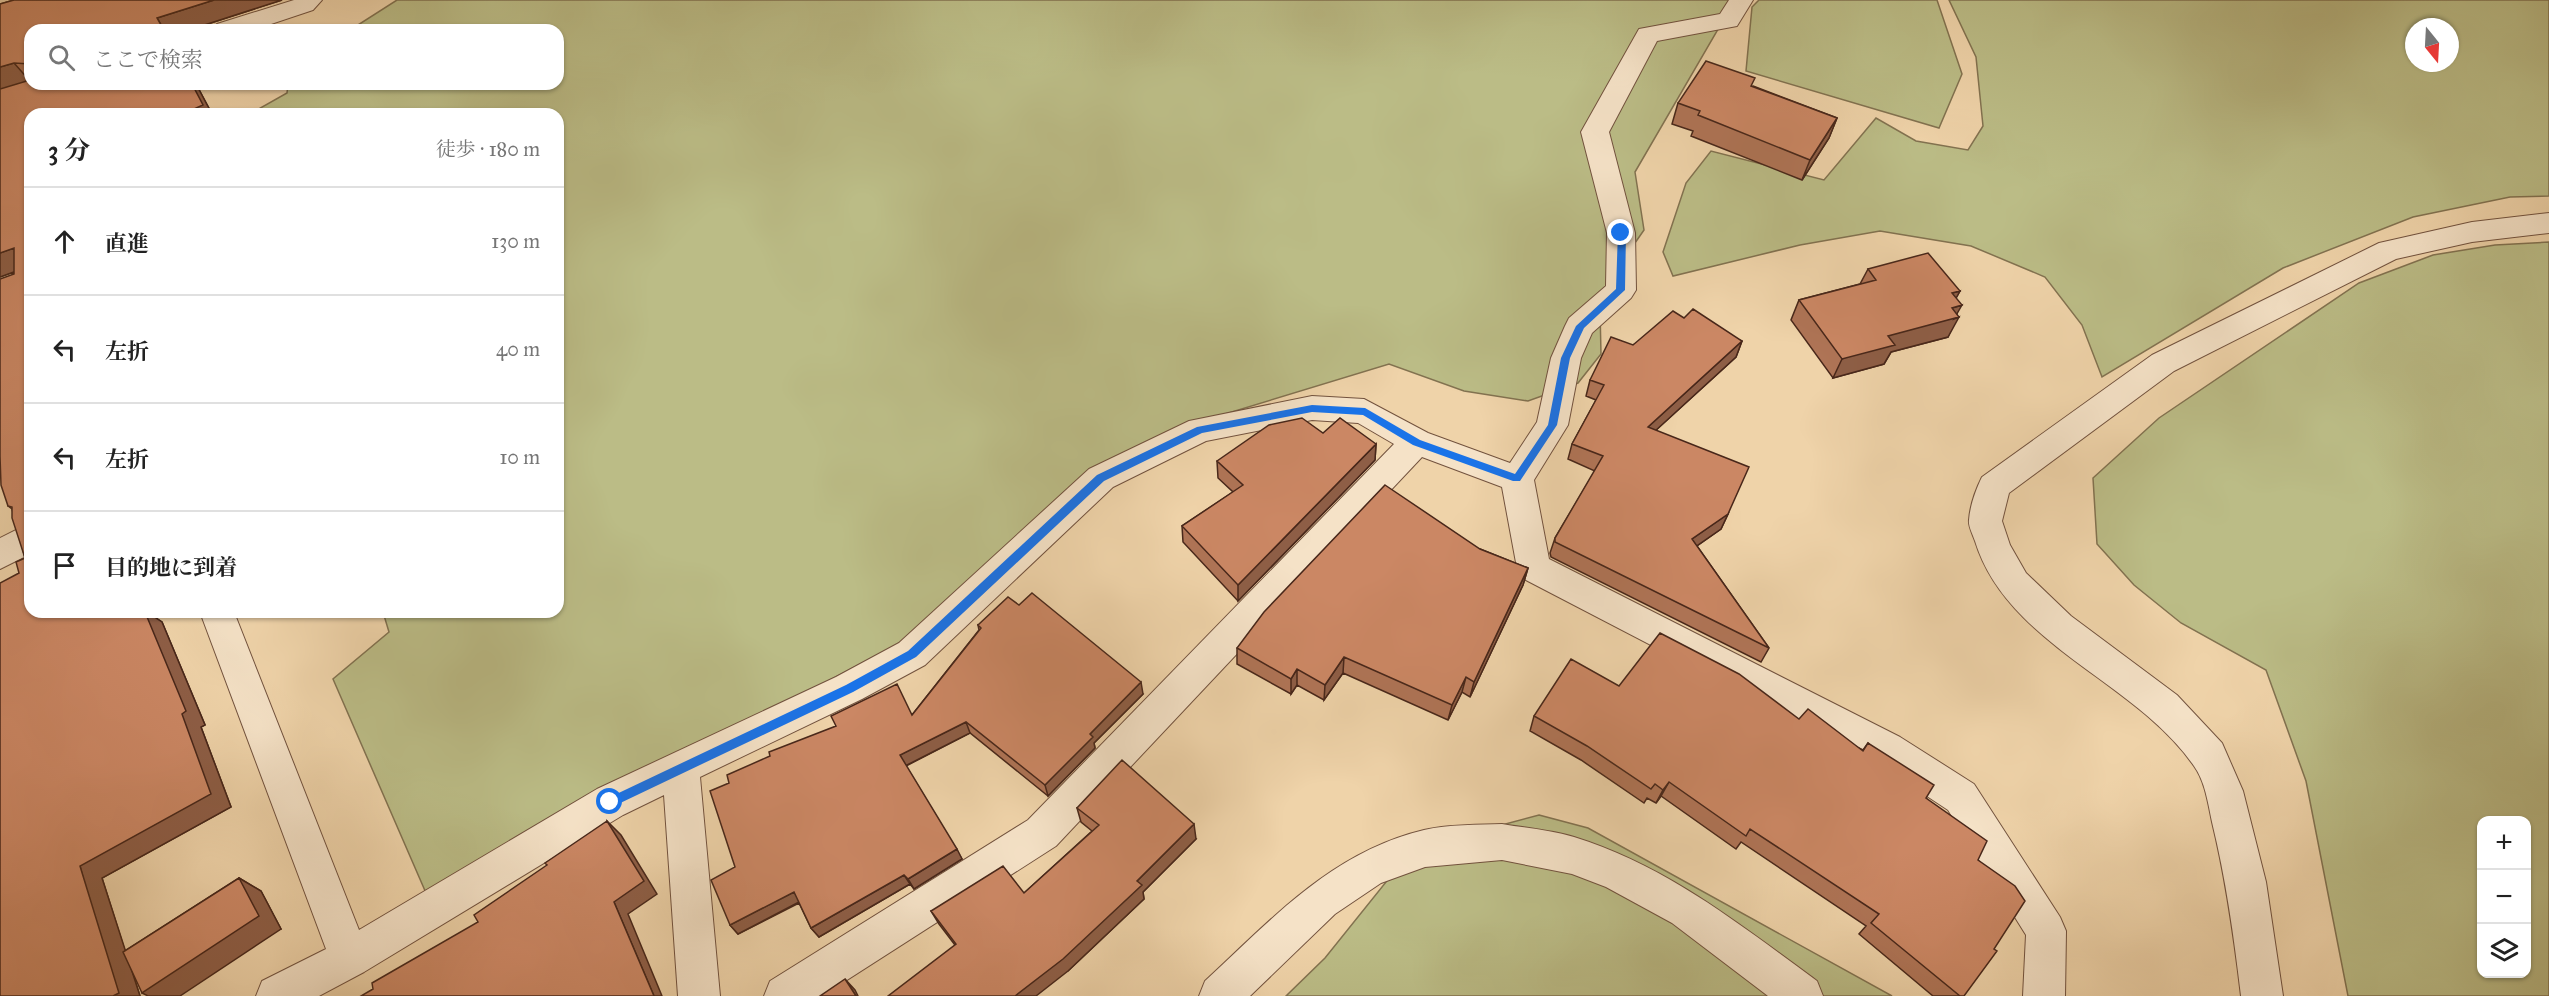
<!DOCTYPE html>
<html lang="ja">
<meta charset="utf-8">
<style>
:root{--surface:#fff;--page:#f6f6f6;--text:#222;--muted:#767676;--line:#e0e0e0}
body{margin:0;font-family:"IM FELL Great Primer","Noto Serif JP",serif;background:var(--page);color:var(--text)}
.controls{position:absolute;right:18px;bottom:18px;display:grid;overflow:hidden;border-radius:12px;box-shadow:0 2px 4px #0004}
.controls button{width:54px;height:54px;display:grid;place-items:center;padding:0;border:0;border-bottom:2px solid var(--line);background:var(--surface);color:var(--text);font:30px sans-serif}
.compass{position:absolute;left:2405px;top:18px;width:54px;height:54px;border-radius:50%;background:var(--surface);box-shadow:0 2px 4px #0004;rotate:162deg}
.stop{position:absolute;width:18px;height:18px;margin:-14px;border:4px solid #1a73e8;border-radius:50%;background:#fff}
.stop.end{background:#1a73e8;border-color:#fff;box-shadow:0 2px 6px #0008}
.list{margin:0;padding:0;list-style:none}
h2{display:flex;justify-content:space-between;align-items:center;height:78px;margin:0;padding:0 24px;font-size:26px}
h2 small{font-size:20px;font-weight:400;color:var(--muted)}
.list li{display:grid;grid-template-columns:39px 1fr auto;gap:18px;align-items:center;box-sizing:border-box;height:108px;padding:0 24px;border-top:2px solid var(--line)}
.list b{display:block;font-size:22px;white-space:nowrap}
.list em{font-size:20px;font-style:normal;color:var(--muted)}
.icon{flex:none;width:33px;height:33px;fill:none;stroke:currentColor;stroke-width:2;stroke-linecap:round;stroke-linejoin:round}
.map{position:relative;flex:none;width:2549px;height:996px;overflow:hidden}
.search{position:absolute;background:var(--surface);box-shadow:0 2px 4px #0004;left:24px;top:24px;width:540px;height:66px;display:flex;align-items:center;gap:15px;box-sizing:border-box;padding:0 21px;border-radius:18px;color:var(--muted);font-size:22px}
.panel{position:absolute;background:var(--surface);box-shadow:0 2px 4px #0004;left:24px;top:108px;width:540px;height:510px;border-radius:18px}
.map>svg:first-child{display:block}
.green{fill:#bbbc86;stroke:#827250;stroke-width:1.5;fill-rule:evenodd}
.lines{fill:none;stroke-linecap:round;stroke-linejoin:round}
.street-casing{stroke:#72523e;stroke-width:2}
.street{fill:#f5e2c7;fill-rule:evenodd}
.wall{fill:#af7456;stroke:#48271a;stroke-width:1.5}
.shaded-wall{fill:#8e5e46;stroke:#48271a;stroke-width:1.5}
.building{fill:#cb8764;stroke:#48271a;stroke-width:1.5}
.route{fill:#1a73e8}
</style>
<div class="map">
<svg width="2549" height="996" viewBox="0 0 2549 996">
<rect width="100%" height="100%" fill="#efd3a9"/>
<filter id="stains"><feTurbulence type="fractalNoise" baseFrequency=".00333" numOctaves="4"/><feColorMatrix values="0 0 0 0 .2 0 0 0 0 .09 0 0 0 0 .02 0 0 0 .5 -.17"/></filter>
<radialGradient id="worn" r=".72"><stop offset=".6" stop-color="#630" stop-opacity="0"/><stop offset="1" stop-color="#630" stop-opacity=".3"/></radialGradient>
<path class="green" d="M397,0H1735L1635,172L1644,230L1619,266L1600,310L1601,354L1578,383L1528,401L1464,391L1389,364L1199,422L906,640L426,893L333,679L389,632L383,612H558V114H250L287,93L288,84H558V30H350Z
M1759,0H1937L1962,74L1939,128L1746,71L1752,7Z
M1949,0H2549V196L2510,197L2413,217L2283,268L2102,377L2082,325L2045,277L1971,246L1880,231L1800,245L1673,276L1663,252L1686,183L1711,151L1824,180L1876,118L1916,141L1968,150L1983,126L1976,57ZM2414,27H2450V63H2414Z
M2549,242V996H2348L2306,781L2266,670L2181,623L2134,585L2097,544L2093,478L2159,418L2359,283L2433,255L2495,245ZM2526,820V974H2482V820Z
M1539,815L1588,828L1892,996H1286L1325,958L1394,872L1468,834Z"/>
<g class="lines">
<g class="street-casing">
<path id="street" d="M294,0H322L313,10L253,30H213L217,24Z
M1729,0H1753L1737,26L1657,41L1609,132L1635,233L1636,290L1631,298L1592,333L1581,358L1568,425L1534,480L1549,559L1900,737L1974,784L2060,917L2066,931L2065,996H2023L2026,935L1948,810L1874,761L1522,578L1517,568L1502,487L1422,457L1056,846L822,996H764L770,981L1028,820L1394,444L1358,423L1312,420L1206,441L1113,487L925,665L862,699L700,777L720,996H678L664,795L623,815L364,972L319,996H256L262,981L326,949L200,612H234L359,930L597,789L836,677L899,643L1089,469L1189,421L1312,396L1364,399L1428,433L1510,463L1537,422L1551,358L1565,326L1569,318L1606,286L1607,233L1581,132L1639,29L1720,14Z
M2549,213V233L2472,242L2396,259L2174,371L2009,493L2002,521L2010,545L2026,573L2071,616L2177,695L2222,743L2243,791L2266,882L2283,996H2241C2234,937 2226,879 2212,822C2208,803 2205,781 2194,766C2136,681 2007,645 1975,541C1973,535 1968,526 1969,520C1970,506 1976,489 1982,477L2152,355L2379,243L2472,222Z
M30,523V554L0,569V538Z
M1502,824C1525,828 1551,830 1574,837C1667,866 1739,924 1817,981L1823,996H1768L1672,923L1606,887L1572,874L1502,860L1425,867L1381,883L1335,914L1250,996H1199L1205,981C1272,919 1332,852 1424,830C1449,824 1477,825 1502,824Z"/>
</g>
<use href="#street" class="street"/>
</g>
<path class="wall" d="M14,0H282L189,30H30V84H196L212,114H30V612L156,618L162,622L205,725L201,727L231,807L102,878L125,951L239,878L261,891L281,929L132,971L140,996H0L19,573L25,558L12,509L8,506L14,272L0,277V4Z
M1753,86L1837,118L1829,138L1802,180L1691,136L1693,131L1672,124L1678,103Z
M1868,269L1960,291L1956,298L1957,314L1948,337L1891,352L1884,364L1833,378L1791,320L1799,300L1860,284Z
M1684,318L1742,341L1736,357L1656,430L1728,514L1721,529L1697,546L1769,648L1761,662L1551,557L1550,553L1555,538L1595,471L1568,459L1572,444L1596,400L1586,396L1590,380L1633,345Z
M1323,433L1376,444L1375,460L1238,601L1183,542L1182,526L1233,492L1218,478L1217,461Z
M1480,549L1528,568L1523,585L1470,697L1462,692L1448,720L1343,673L1324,700L1297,685L1291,694L1237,664V648Z
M978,625L1143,694L1094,743L1095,748L1048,796L970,733L906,766L962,859L914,889L910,884L819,937L811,928L799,903L738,934L730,925L735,867L912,715L979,630Z
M1619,686L1799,719L1863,750L1868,743L1926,798L1978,860L1964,996H1933L1859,934L1866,926L1741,842L1736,849L1661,796L1656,803L1647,798L1644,803L1581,760L1530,731L1534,716Z
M1077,808L1196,839L1143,892L1144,899L1068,971L955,945L939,924L931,911L1024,893L1092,831L1081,822Z"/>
<path class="shaded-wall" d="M214,0H282L189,30H164L157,18Z
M14,63L30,81L0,90V67Z
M192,84H196L212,114H183Z
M1837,118L1829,138L1802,180L1810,160Z
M14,248L30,266L0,277V253Z
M1960,291L1949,311L1952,293Z
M1962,305L1954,319L1959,317L1948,337L1891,352L1884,364L1833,378L1842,359L1888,336L1952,308Z
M1742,341L1736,357L1642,443L1648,427Z
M1376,444L1375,460L1238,601V585Z
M1728,514L1721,529L1685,554L1692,539Z
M1528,568L1523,585L1470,697L1474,682Z
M143,612H154L156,618L162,622L205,725L201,727L231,807L102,878L140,996H113L80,866Z
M1344,657L1343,673L1324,700L1325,685Z
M1297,669V685L1291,694V679Z
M1466,677L1462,692L1448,720L1452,705Z
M1141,682L1143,694L1094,743L1095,748L1048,796L1045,785L1090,734Z
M966,722L970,733L905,766L900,755Z
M1669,782L1661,796L1656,803L1663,790Z
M607,821L621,835L657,894L628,914L662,996H654L614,902Z
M1194,824L1196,839L1143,892L1144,899L1068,971L1036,996H1015L1137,881Z
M957,849L962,859L914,889L908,879Z
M904,875L910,884L819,937L811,928Z
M239,878L261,891L281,929L180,996H148L142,993Z
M794,892L801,901L738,934L730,925Z
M845,979L855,990L858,996H856Z"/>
<path class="building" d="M14,0H214L157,18L164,30H30V64L14,63L0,67V4Z
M1706,61L1755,78L1751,86L1837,118L1810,160L1698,115L1700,111L1678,103Z
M30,80V84H192L203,105L183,114H30V612H145L186,711L182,714L211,794L80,866L119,993L113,996H0V583L19,573L16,562L25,558L12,518V507L8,506L1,485L0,456V279L14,274V248L0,253V89Z
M1928,253L1960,291L1952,293L1962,305L1952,308L1959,317L1888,336L1895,345L1842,359L1799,300L1876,280L1868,269Z
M1693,309L1742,341L1648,427L1749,467L1728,514L1692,539L1769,648L1555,542V538L1603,456L1572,444L1604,385L1590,380L1611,337L1633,345L1673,311L1684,318Z
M1302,418L1323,433L1340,418L1376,444L1238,585L1182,526L1243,485L1217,461L1269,425Z
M1385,485L1480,549L1528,568L1474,682L1466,677L1452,705L1344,657L1325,685L1297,669L1291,679L1237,648L1264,612Z
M1032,593L1141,682L1090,734L1093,737L1045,785L966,722L900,755L957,849L908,879L904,875L811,928L794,892L730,925L711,880L735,867L710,791L729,783L727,775L770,756L769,752L836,726L831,716L897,684L912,715L981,628L978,625L1008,597L1019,605Z
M1660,633L1739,674L1799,719L1808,709L1863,751L1868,743L1934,785L1926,798L1987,841L1978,860L2015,886L2025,901L1994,949L1997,951L1964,996H1960L1871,923L1879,914L1750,829L1746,836L1669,782L1663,790L1655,784L1651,789L1587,746L1534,716L1571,659L1619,686Z
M1122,760L1194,824L1137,881L1142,885L1063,959L1015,996H888L956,944L931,911L1003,866L1024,893L1099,825L1077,808Z
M607,821L644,881L614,902L654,996H361L373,989L372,983L478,922L474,915L547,865L545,863Z
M239,878L259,916L142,993L123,952Z
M845,979L856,996H820Z"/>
<path class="route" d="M1618,231L1626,233L1625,290L1584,328L1570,358L1557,425L1520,481H1513L1413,445L1363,415L1312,412L1202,433L1104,481L916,657L853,692L614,806H606V799L846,685L908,651L1097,475L1197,427L1312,405L1365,408L1420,440L1515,474L1548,425L1561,358L1576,326L1616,289Z"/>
<rect width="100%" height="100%" filter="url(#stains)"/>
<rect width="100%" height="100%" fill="url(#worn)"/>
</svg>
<div class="controls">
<button>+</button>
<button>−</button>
<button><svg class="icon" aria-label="layers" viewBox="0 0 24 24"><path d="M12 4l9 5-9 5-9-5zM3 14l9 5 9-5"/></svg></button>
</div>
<svg class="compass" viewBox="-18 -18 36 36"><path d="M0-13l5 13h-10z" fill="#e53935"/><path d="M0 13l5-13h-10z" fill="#767676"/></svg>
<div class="stop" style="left:610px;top:802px"></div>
<div class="stop end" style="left:1621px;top:233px"></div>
<div class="search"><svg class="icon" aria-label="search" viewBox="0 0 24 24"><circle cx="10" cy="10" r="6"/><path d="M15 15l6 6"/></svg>ここで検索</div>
<section class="panel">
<h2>3 分<small>徒歩 · 180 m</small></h2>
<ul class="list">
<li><svg class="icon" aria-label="ahead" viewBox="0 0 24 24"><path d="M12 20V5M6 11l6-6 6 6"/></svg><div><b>直進</b></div><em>130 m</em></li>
<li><svg class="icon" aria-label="left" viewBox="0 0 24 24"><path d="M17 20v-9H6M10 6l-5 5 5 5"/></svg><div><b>左折</b></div><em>40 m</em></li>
<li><svg class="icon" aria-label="left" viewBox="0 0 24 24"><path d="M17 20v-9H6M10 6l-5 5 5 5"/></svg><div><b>左折</b></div><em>10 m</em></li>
<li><svg class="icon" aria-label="arrive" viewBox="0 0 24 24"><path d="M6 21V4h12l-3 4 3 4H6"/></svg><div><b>目的地に到着</b></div></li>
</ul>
</section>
</div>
